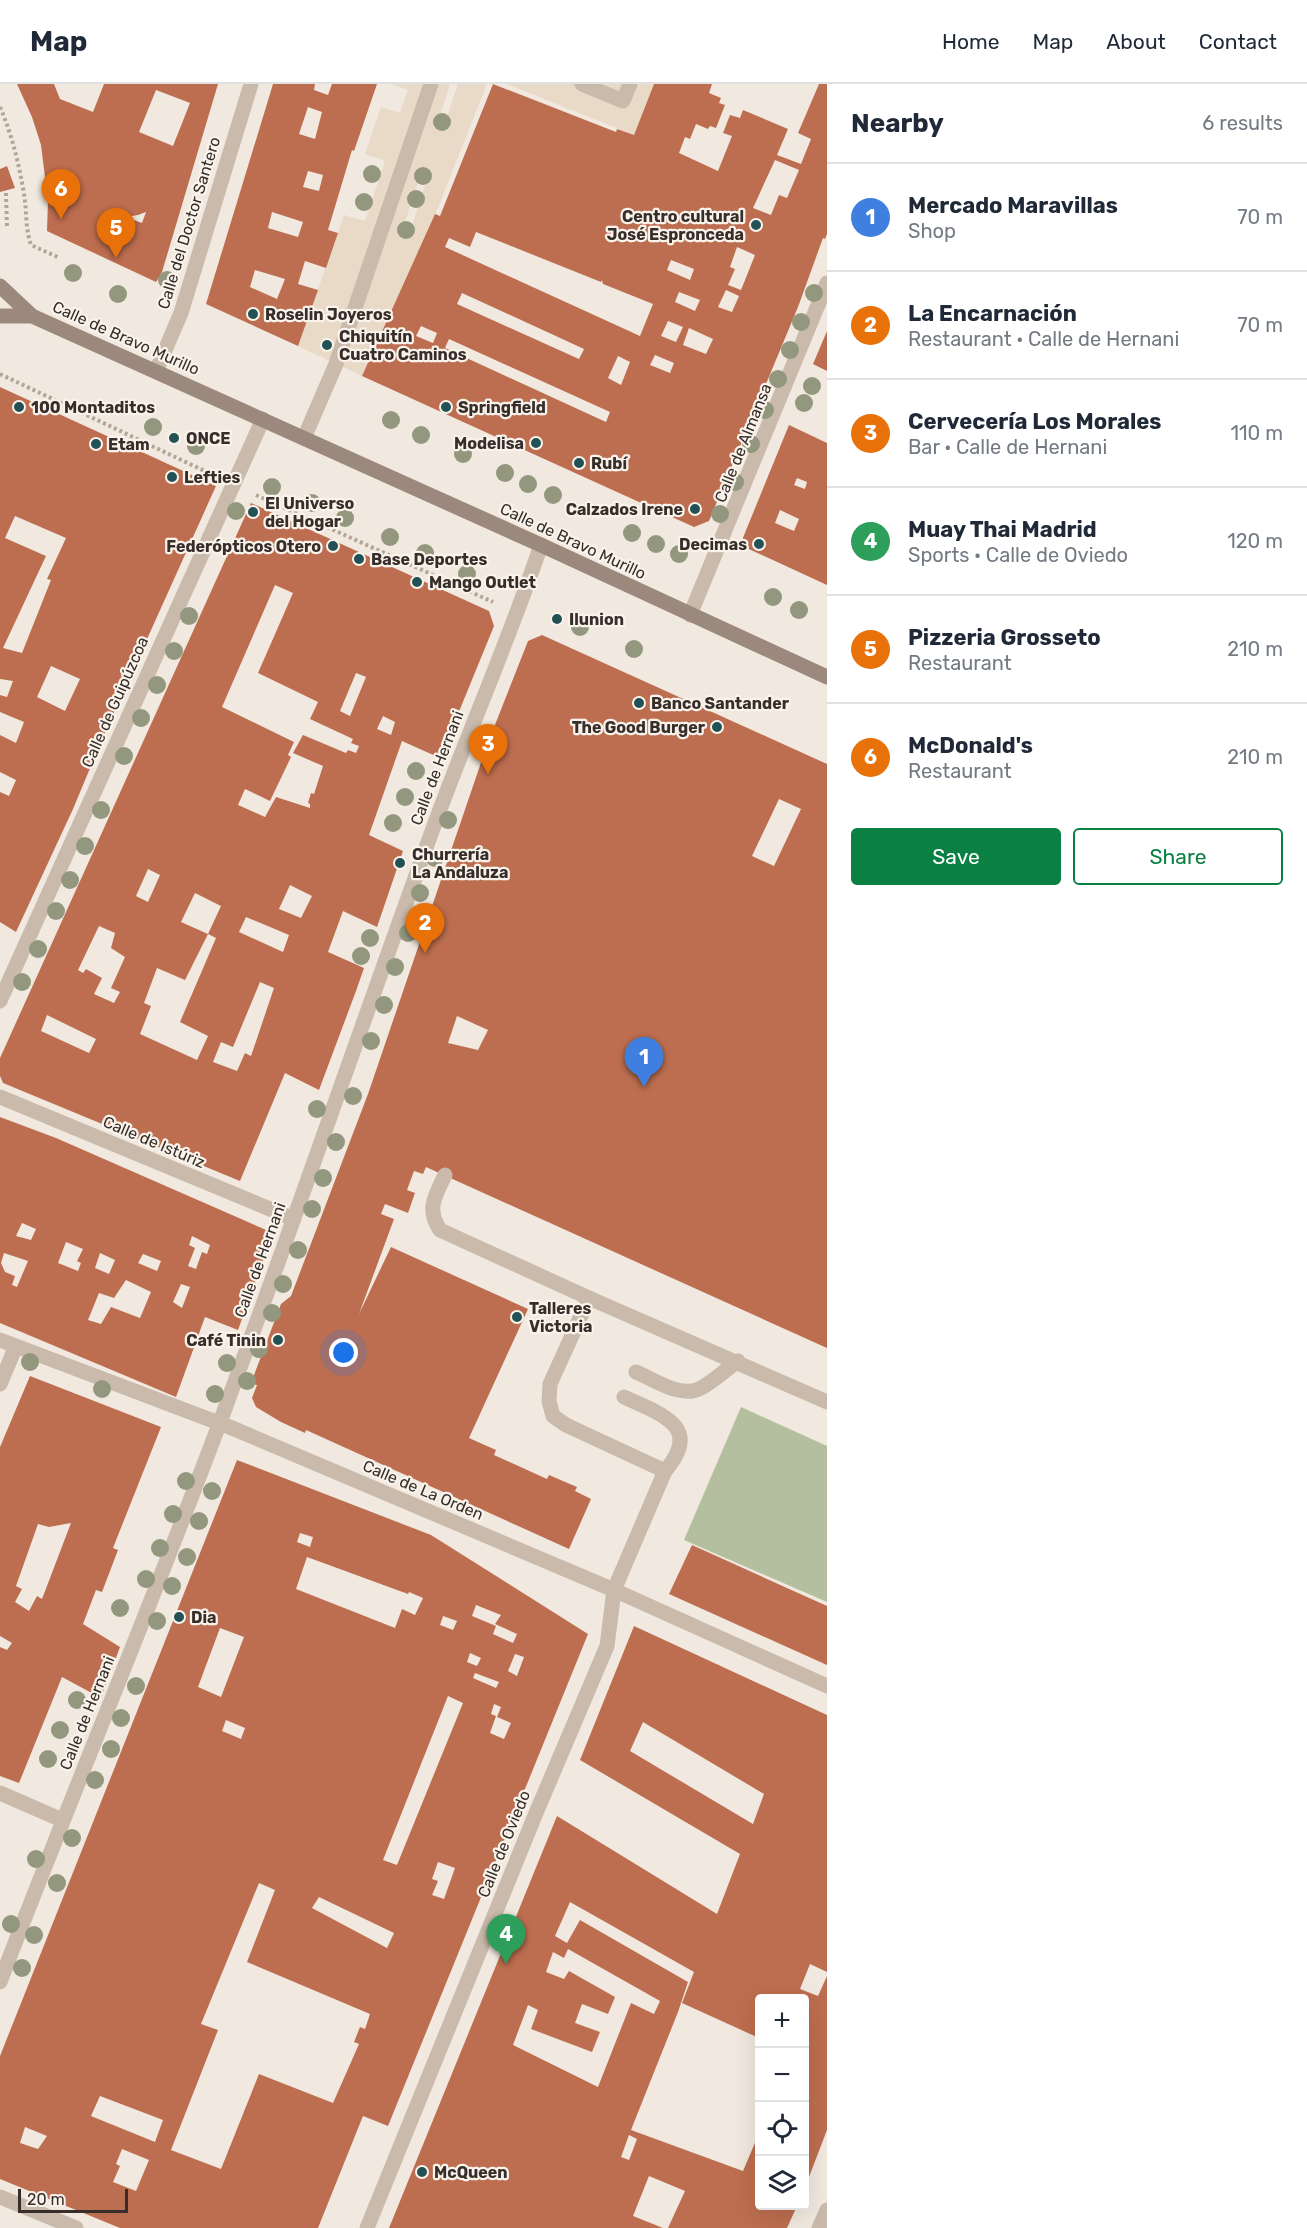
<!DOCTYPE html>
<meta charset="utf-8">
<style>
:root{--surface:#fff;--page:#f6f6f7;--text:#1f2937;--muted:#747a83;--line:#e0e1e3;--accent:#0b8043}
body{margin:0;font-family:Rubik,sans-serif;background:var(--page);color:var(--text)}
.controls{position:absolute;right:18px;bottom:18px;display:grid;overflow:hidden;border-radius:6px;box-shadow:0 6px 24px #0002}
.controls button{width:54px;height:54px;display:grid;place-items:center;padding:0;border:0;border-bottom:2px solid var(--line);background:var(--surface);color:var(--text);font:30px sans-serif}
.scale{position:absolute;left:18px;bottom:15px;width:110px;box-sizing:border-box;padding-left:6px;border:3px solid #372e2a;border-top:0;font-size:16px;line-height:21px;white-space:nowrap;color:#372e2a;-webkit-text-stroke:4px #f9f3eb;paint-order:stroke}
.you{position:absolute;left:344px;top:1269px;width:21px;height:21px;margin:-15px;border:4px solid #fff;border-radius:50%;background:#1a73e8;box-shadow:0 0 0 9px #1a73e833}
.badge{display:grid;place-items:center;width:39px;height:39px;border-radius:50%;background:var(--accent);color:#fff;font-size:20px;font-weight:700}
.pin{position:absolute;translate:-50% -50px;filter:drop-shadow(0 2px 3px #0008)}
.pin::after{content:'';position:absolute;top:32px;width:21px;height:18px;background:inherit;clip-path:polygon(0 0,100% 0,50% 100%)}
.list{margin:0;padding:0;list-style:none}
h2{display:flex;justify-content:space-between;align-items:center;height:78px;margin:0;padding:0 24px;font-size:26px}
h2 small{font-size:20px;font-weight:400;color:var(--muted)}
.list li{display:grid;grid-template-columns:39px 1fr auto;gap:18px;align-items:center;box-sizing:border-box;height:108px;padding:0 24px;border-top:2px solid var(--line)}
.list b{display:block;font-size:22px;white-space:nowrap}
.list p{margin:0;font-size:20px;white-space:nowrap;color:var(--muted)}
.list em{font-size:20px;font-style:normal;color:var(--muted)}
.actions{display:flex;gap:12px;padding:18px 24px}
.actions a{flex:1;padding:14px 0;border:2px solid var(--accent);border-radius:6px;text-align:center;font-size:21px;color:var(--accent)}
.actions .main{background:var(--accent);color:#fff}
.icon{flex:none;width:33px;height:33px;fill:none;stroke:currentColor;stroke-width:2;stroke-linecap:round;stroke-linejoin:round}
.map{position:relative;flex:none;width:827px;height:2144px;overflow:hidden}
header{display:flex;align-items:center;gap:36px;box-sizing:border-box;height:84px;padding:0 30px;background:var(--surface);border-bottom:2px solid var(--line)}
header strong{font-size:28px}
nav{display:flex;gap:33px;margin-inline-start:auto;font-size:21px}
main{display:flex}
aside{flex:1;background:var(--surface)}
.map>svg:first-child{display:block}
.green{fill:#b4bf9f}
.plaza{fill:#e8dac7;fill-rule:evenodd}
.building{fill:#be6e50;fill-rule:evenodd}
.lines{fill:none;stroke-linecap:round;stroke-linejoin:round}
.path{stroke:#b4a495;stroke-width:4;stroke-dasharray:3 3;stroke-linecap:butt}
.service{stroke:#c9baab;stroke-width:15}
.pedestrian{stroke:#c9baab;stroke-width:15}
.minor{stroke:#c9baab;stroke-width:15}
.secondary{stroke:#9c897d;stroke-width:15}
.tree{fill:#92977e}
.poi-dot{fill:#225156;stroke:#f9f3eb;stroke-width:2}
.labels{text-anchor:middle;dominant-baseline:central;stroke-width:4.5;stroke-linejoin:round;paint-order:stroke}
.poi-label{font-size:16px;font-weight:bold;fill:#372e2a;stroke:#f9f3eb;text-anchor:start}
.street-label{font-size:16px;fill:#372e2a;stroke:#f9f3eb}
</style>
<header>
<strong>Map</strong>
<nav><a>Home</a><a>Map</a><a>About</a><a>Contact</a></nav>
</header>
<main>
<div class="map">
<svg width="827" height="2144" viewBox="0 0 827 2144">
<rect width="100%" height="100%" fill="#f1e9df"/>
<path class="green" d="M741,1323L827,1362V1518L684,1456Z"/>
<path class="plaza" d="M392,0H450L437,41L443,44L458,0H487L426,154L362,292L298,262L344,131L365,137L385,77L365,70L381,23L400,29L408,6ZM421,90L428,93L408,153L401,150Z
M507,0H654L634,51Z"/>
<path class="building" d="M17,0H54L60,15L93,28L104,0H218L162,188L156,198L47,147L48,117L41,61L32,33ZM156,6L190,19L173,62L139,48ZM146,128L142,139L126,133L138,131Z
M273,0H315L314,6L328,11L332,0H377L354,67L352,66L328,146L338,149L326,184L305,177L298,200L318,206L298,262L206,220ZM308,23L322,28L315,55L299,50ZM308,87L323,91L319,107L303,103ZM272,128L303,138L298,153L268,144ZM255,186L285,195L277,215L250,203Z
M493,0L616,48L617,45L634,51L654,0H712L709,9L721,14L719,19L725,21L716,44L710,42L708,45L696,40L690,55L685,53L679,69L718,87L732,52L723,49L730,31L740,34L743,26L788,45L777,71L801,80L811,55L798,49L819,0H827V150L825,155L823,154L798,223L709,437L694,443L362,292L435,130L440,132ZM775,76L799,86L787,114L779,111L771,131L753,124ZM476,148L601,198L602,196L603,200L653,220L640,252L445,163L449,154L470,163ZM737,163L755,171L741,206L728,201L735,185L730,183ZM671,176L694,185L690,196L667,186ZM726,206L739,212L732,228L718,223ZM679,208L700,216L695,227L675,218ZM462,209L584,265L579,275L457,220ZM668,237L683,243L676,258L661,252ZM421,242L437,249L433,259L416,252ZM689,244L713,255L706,270L683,261ZM449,255L610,328L606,338L445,264ZM655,271L674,279L670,289L650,281ZM618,272L630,278L621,301L608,294Z
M7,82L15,104L0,108V85Z
M827,247V287L813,280Z
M0,303L216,402L106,646L73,725L16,848L0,838V708L9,712L16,696L0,688V651L16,659L24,638L0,628V611L7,613L13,597L0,595ZM15,432L66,454L47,495L51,496L22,569L3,564L46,472L5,454ZM51,582L80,595L65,627L37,613Z
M789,341L827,359V501L740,461ZM797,394L807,398L805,405L794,401ZM780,426L799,435L794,447L775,439Z
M251,419L489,527L494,542L440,674L402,657L369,751L403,767L377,843L343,827L328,868L364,884L356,907L319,1006L285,989L240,1097L3,999L0,992V974ZM275,501L293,509L258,589L318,618L310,635L353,655L351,659L359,662L356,669L348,666L346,669L303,651L293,669L323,682L314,710L311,709L308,719L310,720V724L276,713L265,733L238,721L245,705L270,717L291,673L288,671L294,658L222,623ZM356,589L366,593L350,632L340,627ZM383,632L395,638L391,651L377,645ZM148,785L160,791L148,818L136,812ZM290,801L312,812L301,834L279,825ZM195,809L221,822L208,850L216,854L180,938L208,952L197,976L140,950L151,922L144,919L157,884L185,896L208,850L181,838ZM246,833L289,851L283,868L239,848ZM99,842L115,849L111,864L125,873L111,904L120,908L114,919L94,910L102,894L86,885L83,889L78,886ZM260,898L274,904L251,972L245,969L237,987L213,978L221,958L233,963ZM47,931L96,955L89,969L41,947Z
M542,551L827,680V1264L426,1083L423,1090L414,1087L407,1106L415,1109L408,1129L385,1120L381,1130L394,1135L359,1230L391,1163L528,1225L469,1354L496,1366L494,1371L547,1395L549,1391L577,1403L575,1407L591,1415L569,1465L306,1346L305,1349L281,1338L256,1323L252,1314L257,1301L251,1299L281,1220L291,1212L368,1010L487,661L528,557ZM779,715L801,725L774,782L752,772ZM457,932L488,946L478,966L448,959Z
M0,1033L56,1054L273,1149L238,1246L205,1233L176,1313L0,1239ZM22,1139L36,1145L31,1156L16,1152ZM192,1152L210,1161L207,1170L202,1168L196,1185L188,1182L195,1164L189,1161ZM66,1158L83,1165L77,1177L81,1179L78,1187L58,1179ZM4,1169L28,1177L17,1203L12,1201L15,1192L5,1188L1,1179ZM100,1169L115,1176L109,1190L95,1184ZM143,1170L161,1177L157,1187L138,1179ZM126,1196L151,1208L140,1234L111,1223L101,1240L88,1236L99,1209L114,1214ZM181,1200L190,1203L182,1224L173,1218Z
M30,1292L161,1343L113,1464L118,1466L102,1508L96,1506L83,1540L120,1563L101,1614L62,1593L19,1699L0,1692V1563L7,1566L12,1559L0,1552V1363ZM71,1439L42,1515L37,1512L29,1527L15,1518L22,1505L16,1502L38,1440L49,1443Z
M237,1376L431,1451L588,1550L388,2042L363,2032L318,2144H120L0,2095V1972ZM300,1449L313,1453L310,1463L297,1458ZM307,1473L408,1510L409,1508L423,1514L415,1531L402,1525L395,1544L296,1505ZM476,1521L501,1531L495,1540L517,1550L513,1559L493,1550L496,1542L472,1532ZM443,1532L457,1537L453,1546L440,1541ZM220,1544L244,1553L221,1613L198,1603ZM470,1569L481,1574L477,1582L467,1578ZM515,1570L524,1573L517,1592L508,1587ZM475,1589L499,1598L496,1604L473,1594ZM448,1612L463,1619L397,1781L383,1776ZM494,1620L501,1623L497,1633L511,1639L504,1655L490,1649L496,1632L491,1630ZM226,1636L245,1644L241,1655L222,1647ZM438,1778L455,1784L444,1815L432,1811L438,1797L432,1795ZM259,1799L275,1806L247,1878L370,1930L365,1945L360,1943L354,1958L359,1960L333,2019L259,1990L221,2085L171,2066L218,1946L201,1940ZM319,1813L394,1849L387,1864L312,1824ZM100,2012L163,2036L155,2058L91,2032ZM25,2043L47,2052L38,2065L20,2059ZM122,2065L149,2076L136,2107L113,2098L120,2082L116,2080Z
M692,1461L827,1522V1581L669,1510Z
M634,1542L827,1631V1888L810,1880L800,1905L818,1912L827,1892V2046L809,2093L804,2103V1914H759V1954L682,1919L694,1888L570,1818L555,1852L567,1859L580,1836L688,1898L678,1928L631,2046L743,2087L757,2054L759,2055V2121L797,2122L787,2144H668L685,2107L649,2092L633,2132L663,2144H389L557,1732L717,1830L740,1770L580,1676ZM643,1638L764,1710L753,1740L630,1667ZM568,1865L660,1917L654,1930L631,1919L598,2003L513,1961L528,1921L538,1926L531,1945L592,1968L600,1948L575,1939L582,1920L608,1930L615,1913L569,1887L564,1895L546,1888L553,1868L564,1874ZM629,2051L637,2055L629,2076L621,2073Z"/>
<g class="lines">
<path class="path" d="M0,23C12,51 19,80 24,110C27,127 25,144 31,161L60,174
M6,109L7,142
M0,290L211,390
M256,411L493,518"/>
<path class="service" d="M445,1091C435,1112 426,1125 440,1146L589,1214
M636,1288C653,1295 680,1314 699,1305C712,1299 725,1286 738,1277
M624,1313C660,1330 704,1342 665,1387"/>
<path class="pedestrian" d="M582,0L623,17L630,0
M304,354L336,280L431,0"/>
<path class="minor" d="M156,287L181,229L251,0
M690,531L827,199
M0,917L263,335
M0,1013L294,1135
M0,1256L232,1344L614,1506L827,1602
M0,1300L16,1262
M0,1709L62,1736
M0,1898C72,1710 150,1525 220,1338C293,1142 360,945 431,750C466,653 508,559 541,461
M0,2113L76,2144
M367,2144L536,1729L607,1562L614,1506L665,1387L566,1341L553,1332L549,1317L550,1300L589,1214L827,1318
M819,2144L827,2126"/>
<path class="secondary" d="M0,202L32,232L541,461L827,593
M0,232H32"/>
</g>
<g class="tree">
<circle cx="442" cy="38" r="9"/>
<circle cx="372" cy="90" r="9"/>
<circle cx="423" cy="92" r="9"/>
<circle cx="416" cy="115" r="9"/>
<circle cx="364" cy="118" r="9"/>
<circle cx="406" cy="146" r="9"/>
<circle cx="73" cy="189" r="9"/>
<circle cx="167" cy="196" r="9"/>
<circle cx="814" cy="209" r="9"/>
<circle cx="118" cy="210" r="9"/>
<circle cx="801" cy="238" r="9"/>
<circle cx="790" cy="266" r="9"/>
<circle cx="778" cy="295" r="9"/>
<circle cx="812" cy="302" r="9"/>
<circle cx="804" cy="319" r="9"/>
<circle cx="765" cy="326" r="9"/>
<circle cx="391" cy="336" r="9"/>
<circle cx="153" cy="343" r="9"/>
<circle cx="421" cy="351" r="9"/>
<circle cx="751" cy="360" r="9"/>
<circle cx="196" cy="362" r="9"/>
<circle cx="463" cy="370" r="9"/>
<circle cx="505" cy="389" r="9"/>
<circle cx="735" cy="398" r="9"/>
<circle cx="528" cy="400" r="9"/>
<circle cx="272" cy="403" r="9"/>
<circle cx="553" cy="411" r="9"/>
<circle cx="312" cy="419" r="9"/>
<circle cx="236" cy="427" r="9"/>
<circle cx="720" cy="430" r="9"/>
<circle cx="345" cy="434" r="9"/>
<circle cx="632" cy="449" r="9"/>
<circle cx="390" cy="453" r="9"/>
<circle cx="656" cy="460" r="9"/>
<circle cx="425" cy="469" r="9"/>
<circle cx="679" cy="470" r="9"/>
<circle cx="467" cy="490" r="9"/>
<circle cx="773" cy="513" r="9"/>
<circle cx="799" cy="526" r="9"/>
<circle cx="189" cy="532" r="9"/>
<circle cx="580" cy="543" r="9"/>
<circle cx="634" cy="565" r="9"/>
<circle cx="174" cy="567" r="9"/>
<circle cx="157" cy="601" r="9"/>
<circle cx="141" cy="634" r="9"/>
<circle cx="124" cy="672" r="9"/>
<circle cx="416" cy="687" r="9"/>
<circle cx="405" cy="713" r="9"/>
<circle cx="101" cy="726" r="9"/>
<circle cx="448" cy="736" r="9"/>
<circle cx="393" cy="739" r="9"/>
<circle cx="85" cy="762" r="9"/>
<circle cx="435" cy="774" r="9"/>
<circle cx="70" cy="796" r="9"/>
<circle cx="420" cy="809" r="9"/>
<circle cx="56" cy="827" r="9"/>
<circle cx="408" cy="849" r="9"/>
<circle cx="370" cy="854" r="9"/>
<circle cx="38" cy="865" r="9"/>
<circle cx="361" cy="872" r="9"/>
<circle cx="395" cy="883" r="9"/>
<circle cx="22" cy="898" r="9"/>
<circle cx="384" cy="921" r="9"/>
<circle cx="371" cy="957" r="9"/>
<circle cx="353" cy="1012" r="9"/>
<circle cx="317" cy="1025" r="9"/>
<circle cx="336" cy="1058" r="9"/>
<circle cx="323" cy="1094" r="9"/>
<circle cx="312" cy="1125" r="9"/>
<circle cx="298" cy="1166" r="9"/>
<circle cx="283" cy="1200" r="9"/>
<circle cx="272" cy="1229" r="9"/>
<circle cx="259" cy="1265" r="9"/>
<circle cx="30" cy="1278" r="9"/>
<circle cx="227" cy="1279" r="9"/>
<circle cx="247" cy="1297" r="9"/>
<circle cx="102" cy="1305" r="9"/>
<circle cx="215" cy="1310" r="9"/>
<circle cx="186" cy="1397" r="9"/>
<circle cx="212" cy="1407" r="9"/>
<circle cx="173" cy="1430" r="9"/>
<circle cx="199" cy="1437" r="9"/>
<circle cx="160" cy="1464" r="9"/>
<circle cx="187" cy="1473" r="9"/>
<circle cx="146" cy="1495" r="9"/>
<circle cx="172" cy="1502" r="9"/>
<circle cx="120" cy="1524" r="9"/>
<circle cx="157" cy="1537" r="9"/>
<circle cx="136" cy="1602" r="9"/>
<circle cx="77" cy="1616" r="9"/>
<circle cx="121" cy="1634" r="9"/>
<circle cx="60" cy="1646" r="9"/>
<circle cx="111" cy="1665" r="9"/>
<circle cx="48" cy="1675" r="9"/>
<circle cx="95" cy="1696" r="9"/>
<circle cx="72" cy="1754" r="9"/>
<circle cx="36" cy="1775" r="9"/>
<circle cx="57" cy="1799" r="9"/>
<circle cx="11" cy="1840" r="9"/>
<circle cx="34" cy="1851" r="9"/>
<circle cx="22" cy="1884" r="9"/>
</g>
<g class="poi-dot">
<circle cx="756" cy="141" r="6"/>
<circle cx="253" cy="230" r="6"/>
<circle cx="327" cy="261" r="6"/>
<circle cx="19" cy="323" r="6"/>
<circle cx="446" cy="323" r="6"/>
<circle cx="174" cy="354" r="6"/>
<circle cx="536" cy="359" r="6"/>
<circle cx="96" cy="360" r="6"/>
<circle cx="579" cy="379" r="6"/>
<circle cx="172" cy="393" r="6"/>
<circle cx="695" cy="425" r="6"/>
<circle cx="253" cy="428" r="6"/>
<circle cx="759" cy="460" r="6"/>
<circle cx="333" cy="462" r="6"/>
<circle cx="359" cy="475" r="6"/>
<circle cx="417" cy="498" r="6"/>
<circle cx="557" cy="535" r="6"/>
<circle cx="639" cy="619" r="6"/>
<circle cx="717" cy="643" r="6"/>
<circle cx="400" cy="779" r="6"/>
<circle cx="517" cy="1233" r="6"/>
<circle cx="278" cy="1256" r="6"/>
<circle cx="179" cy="1533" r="6"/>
<circle cx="422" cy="2088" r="6"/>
</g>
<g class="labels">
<g class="poi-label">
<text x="744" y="132" text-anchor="end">Centro cultural<tspan x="744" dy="18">José Espronceda</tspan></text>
<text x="265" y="230">Roselin Joyeros</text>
<text x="339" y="252">Chiquitín<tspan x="339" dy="18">Cuatro Caminos</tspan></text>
<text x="31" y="323">100 Montaditos</text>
<text x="458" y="323">Springfield</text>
<text x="186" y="354">ONCE</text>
<text x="524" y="359" text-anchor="end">Modelisa</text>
<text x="108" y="360">Etam</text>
<text x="591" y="379">Rubí</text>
<text x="184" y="393">Lefties</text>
<text x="265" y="419">El Universo<tspan x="265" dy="18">del Hogar</tspan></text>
<text x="683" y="425" text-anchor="end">Calzados Irene</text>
<text x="747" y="460" text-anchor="end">Decimas</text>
<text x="321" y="462" text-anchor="end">Federópticos Otero</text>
<text x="371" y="475">Base Deportes</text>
<text x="429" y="498">Mango Outlet</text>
<text x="569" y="535">Ilunion</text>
<text x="651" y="619">Banco Santander</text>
<text x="705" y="643" text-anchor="end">The Good Burger</text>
<text x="412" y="770">Churrería<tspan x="412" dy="18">La Andaluza</tspan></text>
<text x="529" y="1224">Talleres<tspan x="529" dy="18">Victoria</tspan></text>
<text x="266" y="1256" text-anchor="end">Café Tinin</text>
<text x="191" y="1533">Dia</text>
<text x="434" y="2088">McQueen</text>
</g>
<g class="street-label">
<text transform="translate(189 139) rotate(-73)">Calle del Doctor Santero</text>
<text transform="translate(126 254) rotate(24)">Calle de Bravo Murillo</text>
<text transform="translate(743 359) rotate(-68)">Calle de Almansa</text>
<text transform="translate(573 457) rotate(25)">Calle de Bravo Murillo</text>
<text transform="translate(115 618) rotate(-66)">Calle de Guipúzcoa</text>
<text transform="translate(437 684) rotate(-69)">Calle de Hernani</text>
<text transform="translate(154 1058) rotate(23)">Calle de Istúriz</text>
<text transform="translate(260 1176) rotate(-70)">Calle de Hernani</text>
<text transform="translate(423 1406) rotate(23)">Calle de La Orden</text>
<text transform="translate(87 1629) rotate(-68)">Calle de Hernani</text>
<text transform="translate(504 1760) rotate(-68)">Calle de Oviedo</text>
</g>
</g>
</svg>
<div class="controls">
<button>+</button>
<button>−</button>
<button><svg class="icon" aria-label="locate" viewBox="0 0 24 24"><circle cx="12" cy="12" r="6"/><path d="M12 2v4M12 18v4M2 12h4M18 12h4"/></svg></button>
<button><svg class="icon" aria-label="layers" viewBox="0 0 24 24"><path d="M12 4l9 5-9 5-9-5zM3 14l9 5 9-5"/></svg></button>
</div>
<div class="scale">20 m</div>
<div class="you"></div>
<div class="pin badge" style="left:644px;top:1003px;background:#3f7fe0">1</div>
<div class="pin badge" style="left:425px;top:869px;background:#e8710a">2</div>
<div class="pin badge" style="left:488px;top:690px;background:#e8710a">3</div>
<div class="pin badge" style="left:506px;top:1880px;background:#2e9e5b">4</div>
<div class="pin badge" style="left:116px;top:174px;background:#e8710a">5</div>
<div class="pin badge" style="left:61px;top:135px;background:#e8710a">6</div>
</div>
<aside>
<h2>Nearby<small>6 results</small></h2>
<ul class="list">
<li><span class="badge" style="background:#3f7fe0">1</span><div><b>Mercado Maravillas</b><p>Shop</p></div><em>70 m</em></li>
<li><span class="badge" style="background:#e8710a">2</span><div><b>La Encarnación</b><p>Restaurant · Calle de Hernani</p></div><em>70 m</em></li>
<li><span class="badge" style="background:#e8710a">3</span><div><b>Cervecería Los Morales</b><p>Bar · Calle de Hernani</p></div><em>110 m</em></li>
<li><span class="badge" style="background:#2e9e5b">4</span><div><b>Muay Thai Madrid</b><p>Sports · Calle de Oviedo</p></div><em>120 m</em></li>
<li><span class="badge" style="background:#e8710a">5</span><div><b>Pizzeria Grosseto</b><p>Restaurant</p></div><em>210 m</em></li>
<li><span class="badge" style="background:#e8710a">6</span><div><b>McDonald's</b><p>Restaurant</p></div><em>210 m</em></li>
</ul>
<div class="actions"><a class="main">Save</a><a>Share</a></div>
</aside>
</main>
